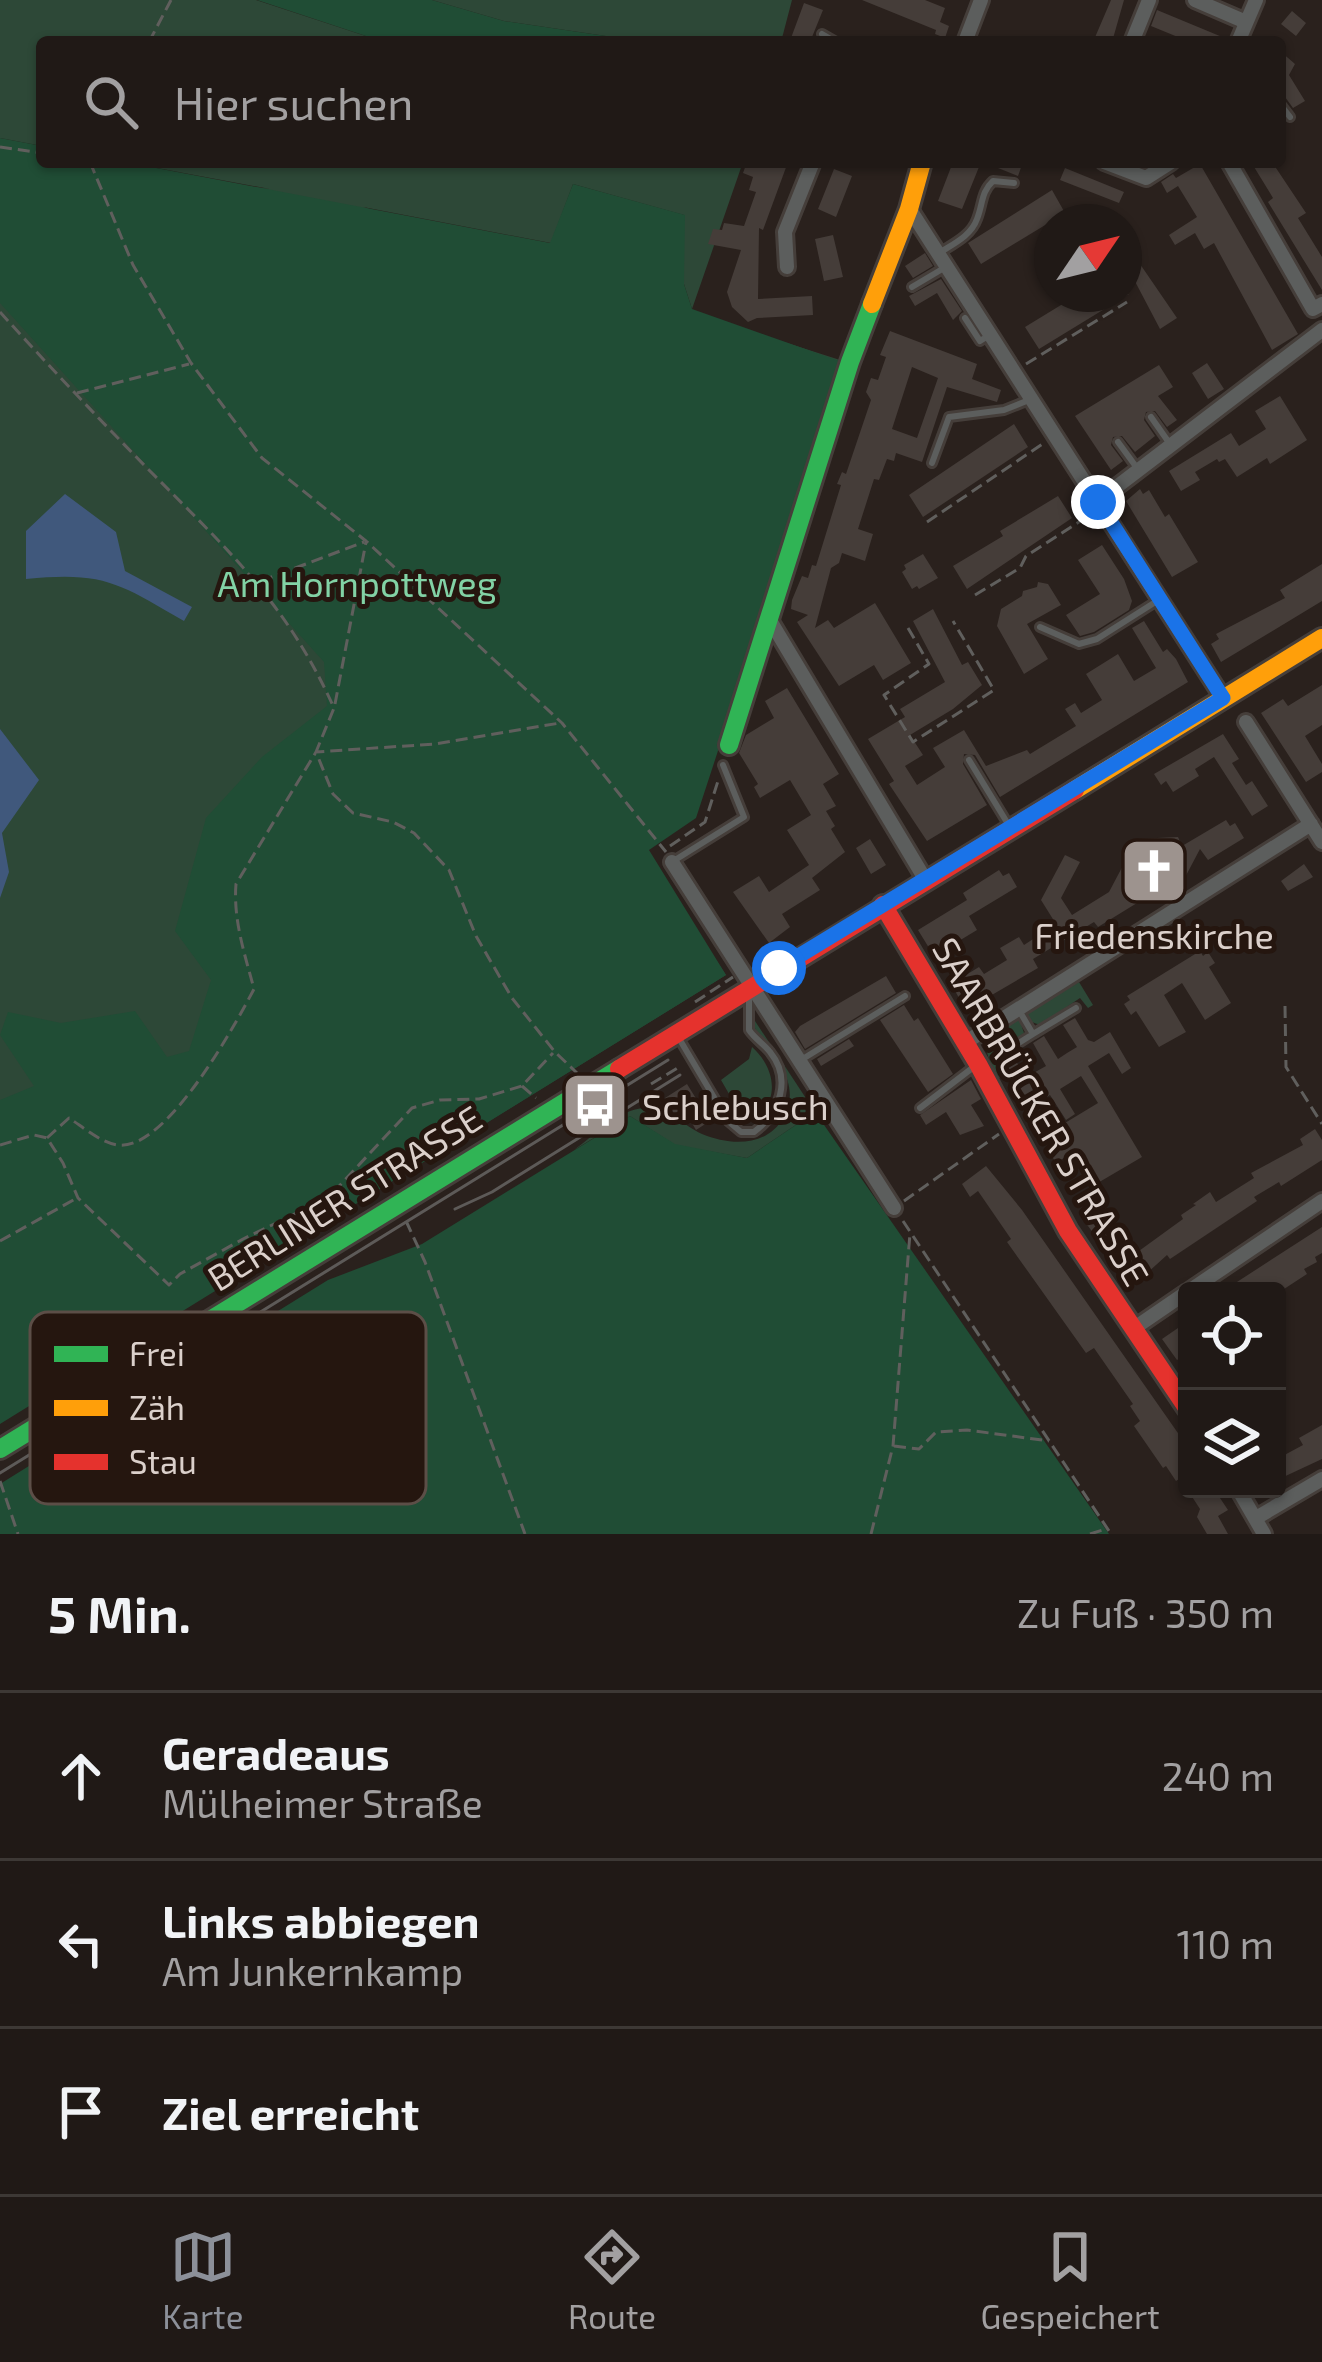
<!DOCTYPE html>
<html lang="de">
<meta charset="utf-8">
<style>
:root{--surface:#201916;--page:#2d2623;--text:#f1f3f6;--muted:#a2a0a1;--line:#3d3835;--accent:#8c9099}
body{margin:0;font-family:"Exo 2",sans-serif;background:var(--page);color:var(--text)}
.controls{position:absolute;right:36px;bottom:36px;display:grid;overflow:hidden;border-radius:12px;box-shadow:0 3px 9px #0004}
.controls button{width:108px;height:108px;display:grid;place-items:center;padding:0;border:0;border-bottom:3px solid var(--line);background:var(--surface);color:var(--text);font:60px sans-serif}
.compass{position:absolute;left:1034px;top:204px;width:108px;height:108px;border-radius:50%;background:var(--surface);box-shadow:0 3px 9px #0004;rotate:55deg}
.stop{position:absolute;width:36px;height:36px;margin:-27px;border:9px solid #1a73e8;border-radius:50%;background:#fff}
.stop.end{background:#1a73e8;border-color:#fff;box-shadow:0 3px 12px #0008}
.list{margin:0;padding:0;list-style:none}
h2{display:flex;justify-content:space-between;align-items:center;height:156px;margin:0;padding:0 48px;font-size:51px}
h2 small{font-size:39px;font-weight:400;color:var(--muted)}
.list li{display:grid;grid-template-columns:78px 1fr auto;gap:36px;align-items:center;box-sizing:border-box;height:168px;padding:0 48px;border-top:3px solid var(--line)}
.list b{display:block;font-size:45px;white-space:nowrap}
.list p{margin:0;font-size:39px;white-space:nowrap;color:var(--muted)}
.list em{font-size:39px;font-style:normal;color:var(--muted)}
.icon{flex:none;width:66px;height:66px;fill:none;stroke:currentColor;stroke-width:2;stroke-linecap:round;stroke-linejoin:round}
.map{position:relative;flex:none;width:1322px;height:1534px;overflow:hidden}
.search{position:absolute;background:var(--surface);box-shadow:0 3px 9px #0004;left:36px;right:36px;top:36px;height:132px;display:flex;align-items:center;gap:30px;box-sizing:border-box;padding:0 42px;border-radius:12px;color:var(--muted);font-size:45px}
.sheet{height:660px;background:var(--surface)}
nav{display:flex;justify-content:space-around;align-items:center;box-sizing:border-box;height:168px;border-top:3px solid var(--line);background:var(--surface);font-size:33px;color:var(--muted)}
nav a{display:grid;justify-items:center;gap:6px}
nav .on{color:var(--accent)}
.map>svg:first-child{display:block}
.green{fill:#2d4837}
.forest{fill:#204d35}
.water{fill:#40587c}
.building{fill:#453d39;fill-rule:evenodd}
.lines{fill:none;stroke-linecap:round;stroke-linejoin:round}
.lane-casing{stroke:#453e3a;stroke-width:12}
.street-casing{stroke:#453e3a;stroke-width:20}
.fast-casing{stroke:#453e3a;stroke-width:24}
.slow-casing{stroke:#453e3a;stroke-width:24}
.jam-casing{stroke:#453e3a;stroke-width:24}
.path{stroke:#605f5d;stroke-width:3;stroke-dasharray:12 6;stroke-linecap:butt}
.lane{stroke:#5c5e5d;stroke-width:6}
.street{stroke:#5c5e5d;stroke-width:14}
.fast{stroke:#30b455;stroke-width:18}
.slow{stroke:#ff9f0a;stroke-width:18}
.jam{stroke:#e5322d;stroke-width:18}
.tram{stroke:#5d5a58;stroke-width:3}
.route{stroke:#1a73e8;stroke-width:15}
.labels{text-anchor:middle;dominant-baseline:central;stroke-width:10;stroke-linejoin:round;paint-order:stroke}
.park-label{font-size:36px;fill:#82d2a5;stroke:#25160f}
.poi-label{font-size:36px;fill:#dbd0cb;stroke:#25160f}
.street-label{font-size:36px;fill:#dbd0cb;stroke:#25160f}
.key{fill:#25160f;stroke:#5c4e47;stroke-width:3}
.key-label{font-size:33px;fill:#dbd0cb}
</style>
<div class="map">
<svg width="1322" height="1534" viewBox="0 0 1322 1534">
<rect width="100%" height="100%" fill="#2a211d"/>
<path class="green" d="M0,0H256L384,42H42V146L0,138Z
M432,0H792L781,42H646L504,21Z
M0,155L270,189L125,162H743L692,309L684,284V215L573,184L551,243L363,207L840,360L720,719L623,819L726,975L0,1423Z
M1079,982L1093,1005L1088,1008L1080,998L1040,1025L1029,1021L1027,1013Z
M1019,1018L1024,1033L996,1052L1008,1073L999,1078C977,1041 985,1039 1019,1018Z
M755,1021L815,1112L747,1158L675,1145L630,1116L574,1150C595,1135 618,1109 645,1108C670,1106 681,1125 702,1134C731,1146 767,1147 784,1117C803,1082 771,1053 754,1027Z
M752,1047C776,1068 782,1105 749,1122L741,1121L731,1110L736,1106L721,1080L749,1059Z"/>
<path class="forest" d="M257,0H432L504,21L646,42H384Z
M0,138L42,146V162H125L550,243L573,184L685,215L684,284L692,309L845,363L696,818L649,850L726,975L0,1424V1100L34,1086L0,1035L8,1012L61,1023L135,1011L167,1057L189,1051L211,980L175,931L206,818L262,757L327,706L324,662L0,303Z
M815,1112L1109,1534H0V1484L127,1405L166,1393L250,1341L278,1311L328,1280L422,1244L630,1116L675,1144L747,1158Z"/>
<path class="water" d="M65,494L116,532L125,571L192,607L184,621C119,583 103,571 26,579V531Z
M0,729L39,780L2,833L9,872L0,898Z"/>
<path class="building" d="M862,0H925L945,8L940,22L949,26L945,38L935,34L936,30Z
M1111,0H1124L1112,42H1093Z
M804,3L823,10L810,42L791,38Z
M1157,10L1227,39V42H1190L1151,26Z
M1292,11L1306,23L1296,36L1281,24Z
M1280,51L1295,64L1289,75L1305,101L1293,108L1280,90Z
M747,162L765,167L767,162H788L763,230L759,228L758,299L812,296L813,315L757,318L748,322L732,307L727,292L741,250L708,244L713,229L722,230L724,223L744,226L756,192L749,190L753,177L743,173Z
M953,162H981L962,209L938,201Z
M983,162H1023L1018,176Z
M1251,162H1272L1306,213L1298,218L1322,257V290L1268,202L1273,198Z
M1200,164L1298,334L1272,350L1214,243L1204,249L1195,233L1175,245L1169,235L1197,217L1178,186L1167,193L1161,182L1173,174L1176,178Z
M1065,168L1124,192L1119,203L1060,180Z
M834,169L852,176L836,217L818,209Z
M1052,190L1065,213L981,264L968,243Z
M833,235L843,277L824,281L815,239Z
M925,253L933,266L913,278L905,266Z
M1140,264L1177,318L1160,329L1129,270Z
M941,279L962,311L953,320L937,293L915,306L909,296Z
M1079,294H1129L1039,349L1025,327Z
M890,331L977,364L972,379L1001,390L997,402L947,387L922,462L896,453L894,461L887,459L879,480L874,479L858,529L873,534L865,561L842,553L839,563L831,568L815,628L828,620L834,628L875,603L911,663L883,680L874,665L839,686L797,622L808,615L791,609L792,600L802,576L808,578L812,565L816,566L841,485L837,484L842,472L846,474L871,400L866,392L871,378L878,380L886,357L880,355ZM912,367L938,378L917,438L892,429Z
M1207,363L1224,389L1208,399L1192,373Z
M1159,365L1173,387L1158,396L1177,420L1167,427L1155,411L1146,412L1144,420L1155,436L1135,452L1122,436L1113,437L1111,445L1123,461L1111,470L1075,416Z
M1280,396L1307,440L1270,464L1267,458L1237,477L1225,459L1219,462L1217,459L1195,472L1200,480L1181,491L1169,471L1231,433L1239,446L1266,429L1255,411Z
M1014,424L1028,447L923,517L909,495Z
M1140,489L1143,494L1149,490L1165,517L1169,514L1198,562L1172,577L1126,501Z
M1058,496L1072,518L967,589L953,566L1003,536L1000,531Z
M1102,545L1124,579L1132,601L1129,610L1094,632L1080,636L1066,615L1100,594L1078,560Z
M923,554L938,578L919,589L917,586L912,589L902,572L906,569L904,565Z
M1322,564V601L1221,662L1211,644L1219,639L1216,634L1285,598L1280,590Z
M1038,582L1048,584L1061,605L1027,624L1048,659L1024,674L997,626L1001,609L1022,596L1023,591L1037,587Z
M933,609L962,665L968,662L982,685L953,709L910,735L923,755L905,766L917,785L945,767L933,748L964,730L986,766L1027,750L1030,754L1076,726L1065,709L1075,703L1081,713L1102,700L1086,674L1118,654L1134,681L1156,668L1132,628L1144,621L1163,652L1167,649L1176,659L1188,682L1000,797L975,755L964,754L963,764L987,805L927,841L889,784L894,781L868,739L905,717L900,709L945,682L913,621Z
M1322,685V725L1305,736L1322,764V772L1306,782L1261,713L1283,699L1288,706Z
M787,688L839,774L823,784L836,806L826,811L835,826L831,829L845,852L812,878L820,890L782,914L790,927L769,943L733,892L759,876L769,892L809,865L787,830L811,815L790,780L760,798L754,787L758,784L739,753L746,735L774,718L765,701Z
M1223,734L1239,759L1232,763L1246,785L1252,781L1268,806L1252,816L1214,757L1195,769L1199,776L1173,792L1166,781L1161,785L1154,774Z
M1226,820L1230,826L1235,823L1244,838L1208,860L1200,849L1181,885L1146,893L1135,899L1137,903L1098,927L1094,922L1033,959L1038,968L966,1010L951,984L979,967L984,974L1007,960L1000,948L1019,937L1024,945L1056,924L1041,900L1065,855L1080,862L1061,898L1072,915L1109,892L1137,839L1178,837L1182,846Z
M870,839L886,865L871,874L856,848Z
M1304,864L1313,877L1288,891L1281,881Z
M999,870L1003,876L1009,873L1017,887L969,916L977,930L934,956L918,930L967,900L963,893Z
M1200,951L1203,956L1208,952L1215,963L1209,967L1231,1003L1205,1020L1182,983L1164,995L1186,1032L1159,1047L1136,1011L1131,1015L1124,1004L1130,1000L1127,996Z
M886,976L896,993L805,1049L795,1032L800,1026Z
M904,1005L914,1021L918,1018L953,1074L928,1092L880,1020Z
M1075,1018L1088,1040L1094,1042L1110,1032L1131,1068L1122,1074L1109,1053L1088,1066L1142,1157L1096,1184L1075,1151L1056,1163L1050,1153L1069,1141L1060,1126L1098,1103L1081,1076L1060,1089L1075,1114L1066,1120L1050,1095L1029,1107L1002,1062L1013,1056L1026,1078L1037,1071L1046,1066L1033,1043L1044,1036L1058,1059L1067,1053L1077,1047L1063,1025Z
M849,1039L854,1046L821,1066L817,1059Z
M971,1080L981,1099L971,1105L984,1126L960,1135L946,1112L926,1125L920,1115Z
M687,1084L710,1121L696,1130L683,1108L674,1114L665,1098Z
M1315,1129L1322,1140V1160L1281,1186L1279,1182L1254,1197L1257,1201L1170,1259L1167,1255L1135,1284L1121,1264L1183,1219L1181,1215L1196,1205L1193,1204L1210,1192L1216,1202L1254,1178L1251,1173L1303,1145L1300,1139Z
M986,1166L1022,1210L1180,1436L1187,1448V1474L1176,1481L1166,1466L1163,1468L1134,1426L1140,1421L1130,1406L1133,1404L1094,1348L1086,1353L1007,1242L1011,1239L978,1191L970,1197L962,1184Z
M1106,1208L1122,1234L1103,1246L1085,1222Z
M1322,1227V1253L1315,1257L1317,1262L1304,1269L1307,1274L1281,1291H1223Z
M1178,1328L1187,1341V1353L1177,1360L1162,1339Z
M1322,1425V1459L1277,1480V1459L1303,1445L1299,1438Z
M1187,1489H1214L1228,1510L1218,1516L1228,1534H1207L1197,1517L1200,1509Z"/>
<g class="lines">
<g class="lane-casing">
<path id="lane" d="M822,34L836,42
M1280,104L1290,117
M939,253C953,244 971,236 977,219C983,204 981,192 993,181L1014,183
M912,287L944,268
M965,318L980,341L988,336
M1151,417L1170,444
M1118,442L1137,468
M932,463L949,417L1004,410L1029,400
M1040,627L1079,644L1097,639L1157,601
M969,760L1008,824
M675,860L744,817L723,765
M1020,1012L1033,1034L1076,1008
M677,1035L728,1121L741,1132H754C780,1113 792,1079 770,1052C764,1044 755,1039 749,1030V998
M1003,1053L1033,1034
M801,1060L905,996
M920,1108L975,1066"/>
</g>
<g class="street-casing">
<path id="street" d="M1195,0L1246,22
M965,42L981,0
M1132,42L1149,0
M1238,42L1256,0
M1104,162L1146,178L1171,162
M1229,162L1313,309L1322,304
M909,208L1223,698
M787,267L785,232L813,162
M1098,501L1322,330
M768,617L925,879
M1246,722L1322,842
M672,862L894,1208
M966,1042L1311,824
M1189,1291L1322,1201
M1133,1329L1187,1292
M1238,1489L1264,1534
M1256,1518L1322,1479"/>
</g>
<g class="fast-casing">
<path id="fast" d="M729,745L850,362L872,304
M0,1449L619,1069"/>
</g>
<g class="slow-casing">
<path id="slow" d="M872,304L909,209L922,162
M1075,790L1322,638"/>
</g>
<g class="jam-casing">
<path id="jam" d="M883,905L978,1064L1068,1231L1187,1408
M619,1069L1075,790"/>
</g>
<path class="path" d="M149,42L171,0
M0,147L42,153
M90,162L133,265L191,363L262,458L366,541L562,723L666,852
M0,312C48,365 97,417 147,468C226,548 287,603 334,708L316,752L333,794L353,813L393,822L414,833L449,870L476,936L512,998L555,1052L577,1073
M1026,364L1127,302
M77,393L189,364
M927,522L1044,443
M261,581L364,542
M975,595L1020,568L1026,556L1090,515
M908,628L929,664L884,695L913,742L994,690L953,621
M335,704L366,542
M670,846L705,822L718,781
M695,1002L733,977
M1285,1006L1286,1067L1322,1124
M651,1084L681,1066
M522,1086L536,1098
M47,1138L69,1118C83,1127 101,1143 118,1145C166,1151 234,1027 254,989C245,955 233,920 236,884L316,752L435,744L560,723
M0,1145L34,1135L47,1138L63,1163L78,1198L169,1285L180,1274L243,1239L328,1198L412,1108L440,1100L479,1099L522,1086L553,1053
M904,1201L999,1134
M406,1221L425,1262L525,1534
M903,1221L1111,1534
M0,1241L77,1198
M894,1446L919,1449L936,1432L967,1430L1049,1441
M0,1481L18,1534
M871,1534L893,1446L910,1233
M1090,1534L1106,1529"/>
<use href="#lane" class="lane"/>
<use href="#street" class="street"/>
<use href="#fast" class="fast"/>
<use href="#slow" class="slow"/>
<use href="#jam" class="jam"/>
<path class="tram" d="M455,1209L492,1192L680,1075
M0,1473L668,1060"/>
</g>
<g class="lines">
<path class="route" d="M779,968L1223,698L1098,502"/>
</g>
<defs>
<g id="church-square" transform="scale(3.45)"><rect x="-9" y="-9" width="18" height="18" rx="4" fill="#9d938e" stroke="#25160f"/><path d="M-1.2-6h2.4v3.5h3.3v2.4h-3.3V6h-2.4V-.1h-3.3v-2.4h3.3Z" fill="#fff"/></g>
<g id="bus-square" transform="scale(3.45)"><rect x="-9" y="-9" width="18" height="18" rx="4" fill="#9d938e" stroke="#25160f"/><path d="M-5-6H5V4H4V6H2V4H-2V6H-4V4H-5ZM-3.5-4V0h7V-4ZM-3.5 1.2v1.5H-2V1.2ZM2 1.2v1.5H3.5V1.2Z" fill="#fff"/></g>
</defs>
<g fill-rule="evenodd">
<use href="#church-square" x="1154" y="871"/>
<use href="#bus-square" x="595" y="1105"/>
</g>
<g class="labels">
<g class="park-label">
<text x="357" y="582">Am Hornpottweg</text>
</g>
<g class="poi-label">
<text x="1154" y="934">Friedenskirche</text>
<text x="642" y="1105" text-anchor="start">Schlebusch</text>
</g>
<g class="street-label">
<text transform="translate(1042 1111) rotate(60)">SAARBRÜCKER STRASSE</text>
<text transform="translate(344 1197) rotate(-32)">BERLINER STRASSE</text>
</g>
</g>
<rect x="30" y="1312" width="396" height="192" rx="18" class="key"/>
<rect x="54" y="1346" width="54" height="16" fill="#30b455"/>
<rect x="54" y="1400" width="54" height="16" fill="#ff9f0a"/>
<rect x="54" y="1454" width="54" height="16" fill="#e5322d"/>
<g class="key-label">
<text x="129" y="1366">Frei</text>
<text x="129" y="1420">Zäh</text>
<text x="129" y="1474">Stau</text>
</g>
</svg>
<div class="controls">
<button><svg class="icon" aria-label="locate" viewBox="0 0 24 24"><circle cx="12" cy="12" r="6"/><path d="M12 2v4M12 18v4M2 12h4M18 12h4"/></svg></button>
<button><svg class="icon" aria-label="layers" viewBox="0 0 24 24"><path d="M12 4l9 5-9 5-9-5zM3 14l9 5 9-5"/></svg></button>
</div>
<svg class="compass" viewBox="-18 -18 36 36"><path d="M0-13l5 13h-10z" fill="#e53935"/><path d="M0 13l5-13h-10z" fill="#a2a0a1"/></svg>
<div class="stop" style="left:779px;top:968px"></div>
<div class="stop end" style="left:1098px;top:502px"></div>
<div class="search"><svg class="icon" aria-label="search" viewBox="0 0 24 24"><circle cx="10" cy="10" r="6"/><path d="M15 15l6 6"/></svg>Hier suchen</div>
</div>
<section class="sheet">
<h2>5 Min.<small>Zu Fuß · 350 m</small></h2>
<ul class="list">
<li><svg class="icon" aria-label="ahead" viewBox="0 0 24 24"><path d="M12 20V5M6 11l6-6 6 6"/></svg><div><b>Geradeaus</b><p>Mülheimer Straße</p></div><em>240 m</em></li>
<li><svg class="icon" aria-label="left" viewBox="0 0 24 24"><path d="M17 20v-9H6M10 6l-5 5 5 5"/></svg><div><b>Links abbiegen</b><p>Am Junkernkamp</p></div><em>110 m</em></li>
<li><svg class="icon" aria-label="arrive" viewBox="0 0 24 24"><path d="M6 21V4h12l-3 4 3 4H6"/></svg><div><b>Ziel erreicht</b></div></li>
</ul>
</section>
<nav>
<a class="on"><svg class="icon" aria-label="map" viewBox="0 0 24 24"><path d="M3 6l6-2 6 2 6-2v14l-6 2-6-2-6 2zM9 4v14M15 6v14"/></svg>Karte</a>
<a><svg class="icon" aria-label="directions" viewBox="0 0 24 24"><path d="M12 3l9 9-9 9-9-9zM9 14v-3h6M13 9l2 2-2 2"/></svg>Route</a>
<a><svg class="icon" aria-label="saved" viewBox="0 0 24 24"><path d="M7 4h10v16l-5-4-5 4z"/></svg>Gespeichert</a>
</nav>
